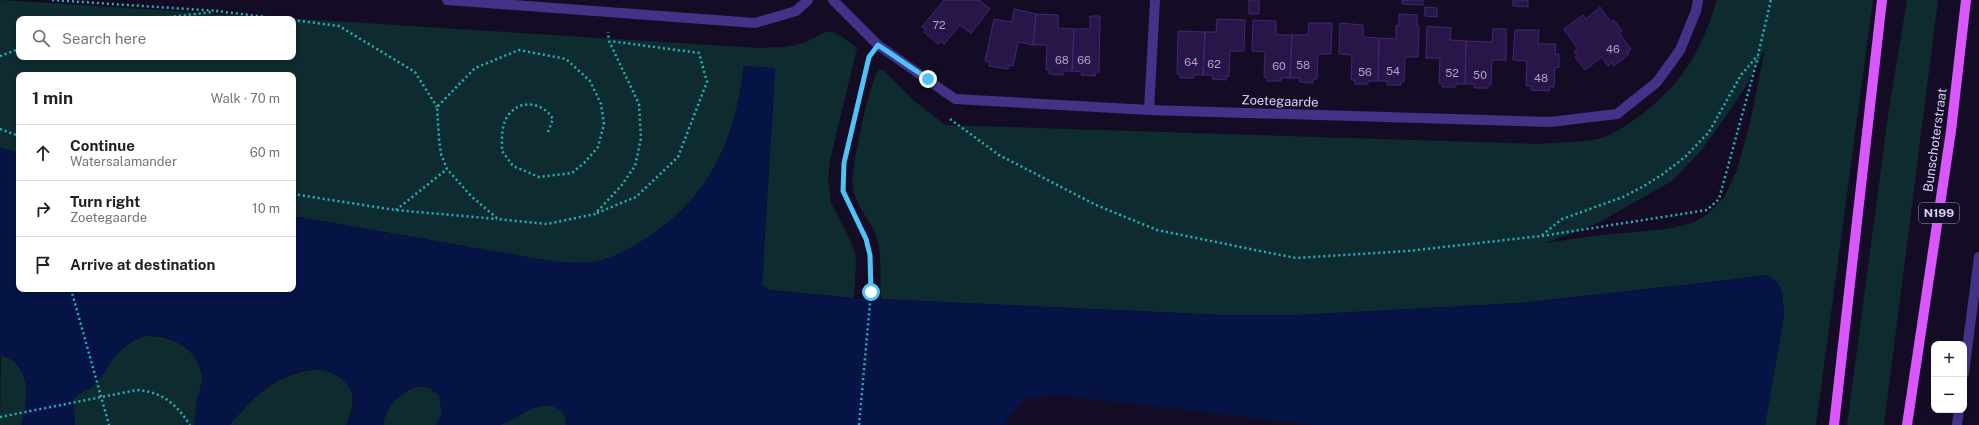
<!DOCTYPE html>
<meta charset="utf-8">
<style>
:root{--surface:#fff;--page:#f6f6f6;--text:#202124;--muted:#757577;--line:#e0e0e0}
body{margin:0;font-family:"Public Sans",sans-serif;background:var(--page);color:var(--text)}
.controls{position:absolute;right:12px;bottom:12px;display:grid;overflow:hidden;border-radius:8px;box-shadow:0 2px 6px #0003}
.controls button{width:36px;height:36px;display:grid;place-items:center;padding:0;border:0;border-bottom:1px solid var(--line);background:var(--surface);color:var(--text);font:20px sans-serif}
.stop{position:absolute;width:12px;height:12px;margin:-9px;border:3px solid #4fc3f7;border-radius:50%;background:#fff}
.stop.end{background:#4fc3f7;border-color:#fff;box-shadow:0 1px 4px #0008}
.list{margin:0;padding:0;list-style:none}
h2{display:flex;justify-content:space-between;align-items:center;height:52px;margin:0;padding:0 16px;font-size:17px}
h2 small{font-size:13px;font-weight:400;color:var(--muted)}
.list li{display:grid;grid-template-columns:26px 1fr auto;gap:12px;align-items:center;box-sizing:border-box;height:56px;padding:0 16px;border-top:1px solid var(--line)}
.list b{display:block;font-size:15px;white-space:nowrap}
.list p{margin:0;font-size:13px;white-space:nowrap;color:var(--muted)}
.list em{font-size:13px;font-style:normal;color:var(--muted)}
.icon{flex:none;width:22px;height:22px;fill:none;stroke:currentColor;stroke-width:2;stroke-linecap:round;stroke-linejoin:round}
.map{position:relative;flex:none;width:1979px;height:425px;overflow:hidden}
.search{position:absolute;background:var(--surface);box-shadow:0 2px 6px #0003;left:16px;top:16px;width:280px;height:44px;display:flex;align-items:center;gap:10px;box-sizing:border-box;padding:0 14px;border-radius:8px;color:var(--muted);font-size:15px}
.panel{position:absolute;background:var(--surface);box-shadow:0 2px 6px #0003;left:16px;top:72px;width:280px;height:220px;border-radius:8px}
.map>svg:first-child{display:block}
.green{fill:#0e2c2f;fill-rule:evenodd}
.water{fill:#051345}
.building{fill:#271647;stroke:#412676}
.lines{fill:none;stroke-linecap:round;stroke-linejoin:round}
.path{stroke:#23b2c0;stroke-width:2.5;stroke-dasharray:2 3;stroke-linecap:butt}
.minor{stroke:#423388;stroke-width:10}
.primary{stroke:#d957ff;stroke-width:10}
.route{stroke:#4fc3f7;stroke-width:5}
.labels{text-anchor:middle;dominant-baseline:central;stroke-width:3;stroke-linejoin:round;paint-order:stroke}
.number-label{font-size:11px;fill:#afa2d1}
.shield{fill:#140c25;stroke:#a095be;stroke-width:1}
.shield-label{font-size:12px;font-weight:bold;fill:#dcd0ff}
.street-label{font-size:13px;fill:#dcd0ff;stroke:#140c25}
</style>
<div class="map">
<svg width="1979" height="425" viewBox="0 0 1979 425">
<rect width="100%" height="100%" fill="#140c25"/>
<path class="green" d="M0,0L758,48C771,47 784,48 796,45C831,36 820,19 857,48L830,160L828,181L831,203L847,233L855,252L856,263L854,298L769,290L762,284L775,68L744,66C735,140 710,198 645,239C628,250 608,261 586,263C577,263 566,262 556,262L293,216V75H19V153L0,148ZM19,19H293V57H19Z
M1717,0H1873L1816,425H1765L1784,315L1782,292L1776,281L1770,277L1763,275L1738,279L1519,303L1298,315H1221L881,299C880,279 882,257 877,238C871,220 856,207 853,188C850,174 870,78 879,70H883L913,100L945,125L1540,144C1559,142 1586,143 1604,137C1617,132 1629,124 1641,115C1684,82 1701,51 1717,0ZM1765,49L1750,123L1737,170L1725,196L1708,214L1693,223L1667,229L1592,236L1546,243L1598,223L1672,181L1700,152L1726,116L1746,86Z
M1907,0H1938L1884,425H1847L1889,109Z
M144,336C170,335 198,347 202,376C203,384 198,393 197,400C195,409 196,417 194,425H75L73,400C78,392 87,392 93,386C98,381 102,374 106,368C116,353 127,343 144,336Z
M1,355C32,364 29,400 21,425H0Z
M321,369C354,379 359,395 346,425H229C259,392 275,374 321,369Z
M418,386L429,388L439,395L442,413L436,425H383C385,406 401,392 418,386Z
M547,404C559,408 566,411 566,425H499L533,408Z"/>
<path class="water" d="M744,66L775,68L762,284L769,290L854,298L1221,315H1298L1519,303L1738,279L1763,275L1770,277L1776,281L1782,292L1784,315L1765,425H1312L1058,395L1025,399L1003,425H566C566,416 563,410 554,407C533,400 517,422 497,425C478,425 456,425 436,425L442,413L439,395C436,392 432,389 429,387C408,381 385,406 383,425H346C350,417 356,405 354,396C353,390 346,383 342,379C323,365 301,369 281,378C260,388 245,408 229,425H194C196,417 195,409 197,401C198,393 203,385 202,377C201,345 156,325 130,342C112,354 107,374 93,386C86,392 78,392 73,400L75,425H21C29,401 32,361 0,355V148L19,153V289H293V216L556,262C566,262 577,263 586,263C608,261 628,250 645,239C710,198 735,140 744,66Z"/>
<path class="building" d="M944,0H979L990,9L971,33L960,25L944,44L941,41L938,44L924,32L926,29L922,27Z
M1249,0H1259V14H1249Z
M1402,0H1423V5L1402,4Z
M1513,0H1528V7L1513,6Z
M1425,7L1437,8V17L1425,16Z
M1600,7L1611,22L1614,20L1622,31L1619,33L1631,49L1627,52L1629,54L1614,66L1612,63L1608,66L1602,57L1585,70L1575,57L1577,56L1574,52L1578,49L1564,29L1583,15L1586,19Z
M1014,9L1036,14L1033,45L1018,42L1013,66L1009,65L1008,69L989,66L990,62L985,61L994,19L1012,22Z
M1036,14L1058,15V28L1074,29L1072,71H1063V75L1049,74L1050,70H1046L1047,45H1033Z
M1399,14L1417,15V26H1419L1418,57H1405L1404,82H1400L1401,85H1387V81H1378L1379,38L1396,39V25L1399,26Z
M1090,16H1100L1099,72H1095V76L1081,75L1082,72L1072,71L1074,29H1090Z
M1217,19L1245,20L1244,51H1230L1229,76H1226V80L1212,79L1213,75H1203L1205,32H1216Z
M1253,20L1276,21V35H1292L1290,78H1281V81H1267V77H1264L1265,52L1252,51Z
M1309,23H1332L1331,54H1318L1317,79H1313V83L1300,82V78H1290L1292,35H1308Z
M1340,23L1363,25V37L1379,38L1378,81H1368V84H1355V80H1351L1352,55L1339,54Z
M1427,26L1451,28L1450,40L1466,41L1465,84H1456V87H1442V83H1439L1440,58H1426Z
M1493,29H1506V60H1492L1491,85H1488V88H1474V84H1465L1466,41L1492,42Z
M1515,30H1539L1538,44H1556L1555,54H1559V68L1555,67L1554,87H1550L1549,91L1531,90V86H1526L1527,61L1513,60Z
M1178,31L1205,32L1203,75H1194V78H1180V74H1177Z"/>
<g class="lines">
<path class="path" d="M52,0L218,11
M216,11L283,19
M154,19L212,12
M293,20L339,26L415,72L437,107
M0,56L19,49
M950,119L999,155L1096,205L1157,230L1260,251L1296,258L1408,251L1541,236L1562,219L1623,197L1644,186L1663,174L1685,157L1709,132L1741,75L1758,55L1771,0
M0,129L19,136
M548,132L553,119C543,102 519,98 507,117C501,127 502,140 502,151L513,166L539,177L572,173L585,162L598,147L604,124L601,104L590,81L566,59L519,50L475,68L437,107L439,139L441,154L447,169L471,196L498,219L547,224L595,214L621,186L635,166L641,138L639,104L609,41L608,32
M293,194L395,210L497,219
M396,210L447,169
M597,213L636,197L678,157L707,82L699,53L610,41
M1542,236L1707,210L1719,199L1758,57
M71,289L109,425
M0,417L137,390C163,392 176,404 190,425
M859,425L871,292L870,255L867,239L843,191L844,163L867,62"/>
<path class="minor" d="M447,0L755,23L796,11L808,0
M833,0L878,45L955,99L1149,110L1550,122L1617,114L1657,82L1680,50L1696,11L1698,0
M1149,110L1155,0
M1964,373L1979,257
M1957,425L1959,410"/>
<path class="primary" d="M1834,425L1882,0
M1907,425L1951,131L1966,0"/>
</g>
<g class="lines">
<path class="route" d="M871,292L870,255L866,239L843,191L844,163L869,57L878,45L928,79"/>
</g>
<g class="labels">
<g class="number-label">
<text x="939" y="25">72</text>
<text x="1613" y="49">46</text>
<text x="1062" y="60">68</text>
<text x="1084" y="60">66</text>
<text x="1191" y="62">64</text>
<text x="1214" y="64">62</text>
<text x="1303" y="65">58</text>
<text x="1279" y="66">60</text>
<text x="1393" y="71">54</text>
<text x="1365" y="72">56</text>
<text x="1452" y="73">52</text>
<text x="1480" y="75">50</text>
<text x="1541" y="78">48</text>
</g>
<rect class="shield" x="1919" y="203" width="40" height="20" rx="3"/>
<g class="shield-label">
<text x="1939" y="213">N199</text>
</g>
<g class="street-label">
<text transform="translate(1280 101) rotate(2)">Zoetegaarde</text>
<text transform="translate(1935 140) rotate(-82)">Bunschoterstraat</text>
</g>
</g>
</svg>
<div class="controls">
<button>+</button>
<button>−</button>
</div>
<div class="stop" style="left:871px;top:292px"></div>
<div class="stop end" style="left:928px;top:79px"></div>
<div class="search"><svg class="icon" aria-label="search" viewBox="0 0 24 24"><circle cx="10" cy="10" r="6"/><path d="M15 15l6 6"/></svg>Search here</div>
<section class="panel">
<h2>1 min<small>Walk · 70 m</small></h2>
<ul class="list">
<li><svg class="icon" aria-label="ahead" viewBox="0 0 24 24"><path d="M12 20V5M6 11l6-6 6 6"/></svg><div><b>Continue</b><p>Watersalamander</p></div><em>60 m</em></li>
<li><svg class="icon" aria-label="right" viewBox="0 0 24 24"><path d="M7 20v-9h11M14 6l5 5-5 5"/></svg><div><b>Turn right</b><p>Zoetegaarde</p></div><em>10 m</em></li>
<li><svg class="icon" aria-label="arrive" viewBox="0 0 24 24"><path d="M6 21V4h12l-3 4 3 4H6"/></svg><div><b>Arrive at destination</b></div></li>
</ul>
</section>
</div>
